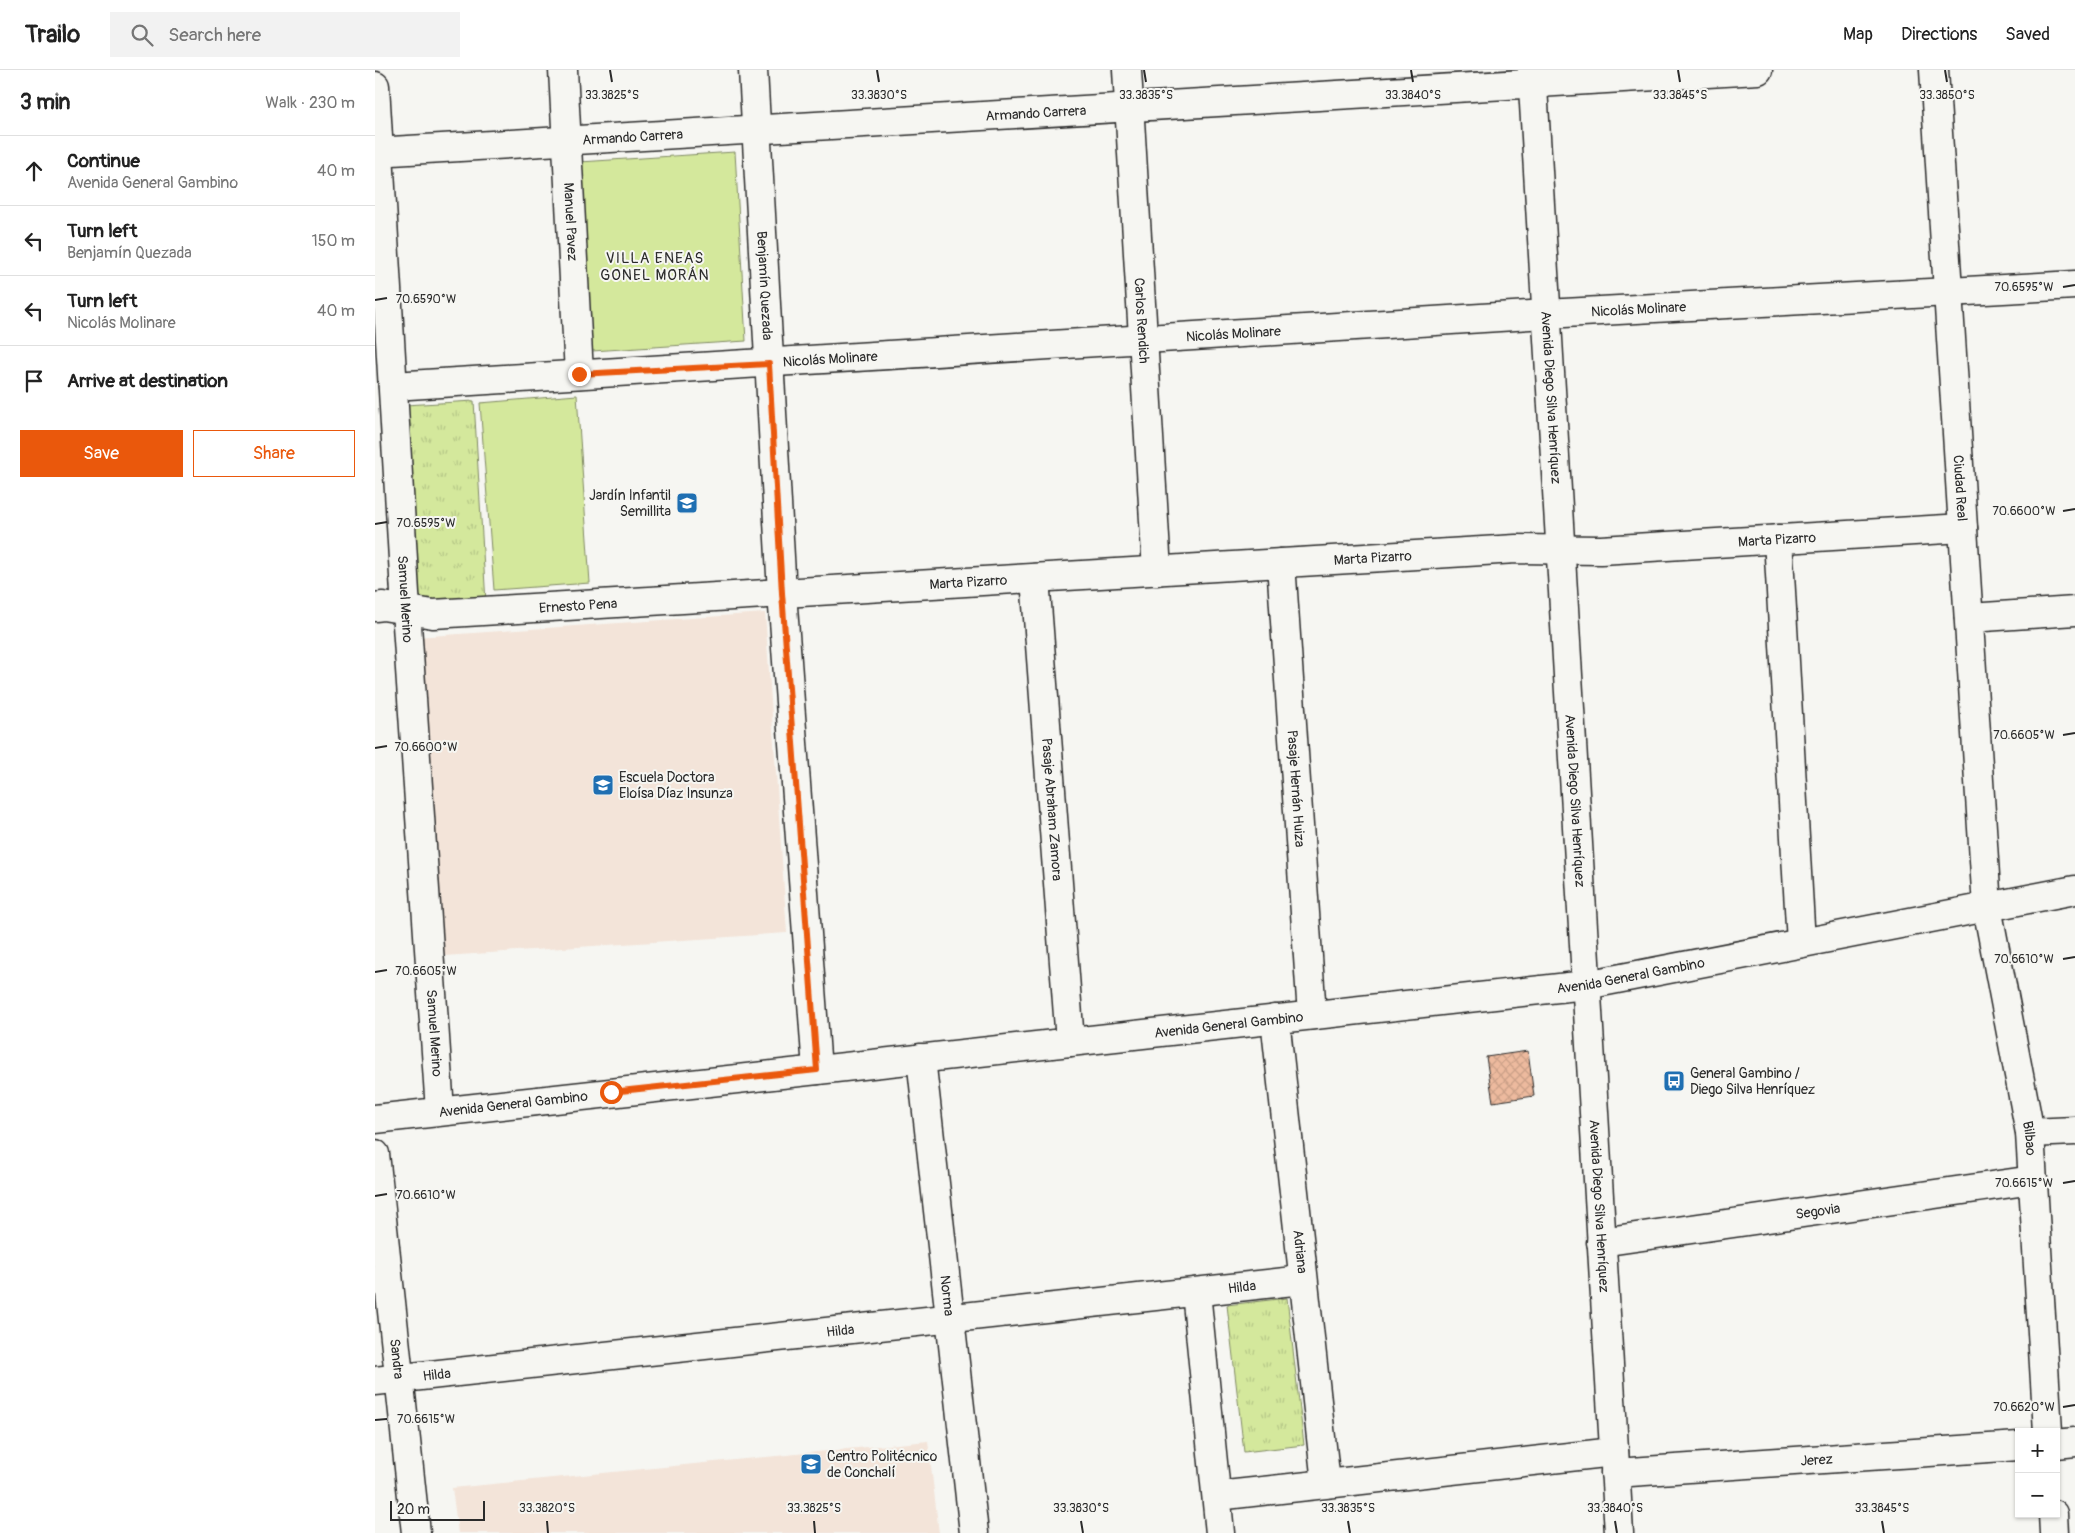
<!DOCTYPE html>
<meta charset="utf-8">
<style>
:root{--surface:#fff;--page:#f2f2f2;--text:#222;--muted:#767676;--line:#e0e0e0;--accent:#ea580c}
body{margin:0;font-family:Pangolin,sans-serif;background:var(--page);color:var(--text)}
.controls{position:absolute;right:15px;bottom:15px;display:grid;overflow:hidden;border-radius:0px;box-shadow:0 1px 4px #0004}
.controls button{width:45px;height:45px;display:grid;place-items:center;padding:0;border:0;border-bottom:1px solid var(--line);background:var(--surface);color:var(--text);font:25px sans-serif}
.scale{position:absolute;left:15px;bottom:12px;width:95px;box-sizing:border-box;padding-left:5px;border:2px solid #2b2b2b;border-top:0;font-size:14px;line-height:18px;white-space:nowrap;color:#2b2b2b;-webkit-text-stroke:4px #f6f6f2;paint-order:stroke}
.stop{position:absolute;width:15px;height:15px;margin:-11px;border:4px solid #ea580c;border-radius:50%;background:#fff}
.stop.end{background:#ea580c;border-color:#fff;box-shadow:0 1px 5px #0008}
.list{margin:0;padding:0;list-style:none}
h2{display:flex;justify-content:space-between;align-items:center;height:65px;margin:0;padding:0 20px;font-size:21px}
h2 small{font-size:16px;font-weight:400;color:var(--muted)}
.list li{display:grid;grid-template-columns:32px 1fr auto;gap:15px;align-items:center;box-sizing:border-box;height:70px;padding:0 20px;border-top:1px solid var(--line)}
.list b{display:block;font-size:19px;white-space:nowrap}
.list p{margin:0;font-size:16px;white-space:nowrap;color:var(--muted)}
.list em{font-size:16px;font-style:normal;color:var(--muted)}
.actions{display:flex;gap:10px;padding:15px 20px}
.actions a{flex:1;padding:11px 0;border:1px solid var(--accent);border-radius:0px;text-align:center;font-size:18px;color:var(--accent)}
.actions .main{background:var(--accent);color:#fff}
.icon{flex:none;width:28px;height:28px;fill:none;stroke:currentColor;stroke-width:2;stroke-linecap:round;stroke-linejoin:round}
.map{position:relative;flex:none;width:1700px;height:1463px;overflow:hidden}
header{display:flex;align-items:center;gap:30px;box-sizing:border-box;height:70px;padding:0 25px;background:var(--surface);border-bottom:1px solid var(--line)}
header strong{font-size:24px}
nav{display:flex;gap:28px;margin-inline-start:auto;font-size:18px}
.search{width:350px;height:45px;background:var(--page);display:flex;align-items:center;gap:12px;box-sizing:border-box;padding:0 18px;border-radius:0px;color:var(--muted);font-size:19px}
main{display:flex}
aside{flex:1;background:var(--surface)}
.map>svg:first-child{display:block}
.built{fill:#f3e4d9}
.grass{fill:url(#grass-tufts);stroke:#808a64}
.green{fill:#d4e89c;stroke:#808a64}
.building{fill:url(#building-cross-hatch);stroke:#2b2b2b}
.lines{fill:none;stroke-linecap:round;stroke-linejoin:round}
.street-casing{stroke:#2b2b2b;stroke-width:31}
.secondary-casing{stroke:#2b2b2b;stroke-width:31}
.street{stroke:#f6f6f2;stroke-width:28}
.secondary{stroke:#f6f6f2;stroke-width:28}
.route{stroke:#ea580c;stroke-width:6}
.ticks{fill:none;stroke:#2b2b2b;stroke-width:2}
.labels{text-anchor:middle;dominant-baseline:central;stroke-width:4;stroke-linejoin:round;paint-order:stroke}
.street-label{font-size:14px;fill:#2b2b2b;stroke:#f6f6f2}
.poi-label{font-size:14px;fill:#2b2b2b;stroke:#f6f6f2;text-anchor:start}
.neighbourhood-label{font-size:15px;letter-spacing:1px;fill:#2b2b2b;stroke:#f6f6f2}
.ticks-label{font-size:12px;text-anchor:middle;fill:#2b2b2b;stroke:#f6f6f2;stroke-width:4;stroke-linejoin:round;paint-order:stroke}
</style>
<header>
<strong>Trailo</strong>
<div class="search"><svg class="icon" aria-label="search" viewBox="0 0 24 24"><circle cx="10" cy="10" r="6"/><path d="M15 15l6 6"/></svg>Search here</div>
<nav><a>Map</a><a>Directions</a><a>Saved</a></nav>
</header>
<main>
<aside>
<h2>3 min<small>Walk · 230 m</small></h2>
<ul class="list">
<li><svg class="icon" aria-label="ahead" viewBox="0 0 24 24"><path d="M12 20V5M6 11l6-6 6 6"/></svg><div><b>Continue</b><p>Avenida General Gambino</p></div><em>40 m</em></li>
<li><svg class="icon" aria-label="left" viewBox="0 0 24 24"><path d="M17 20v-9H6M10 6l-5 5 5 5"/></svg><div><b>Turn left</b><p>Benjamín Quezada</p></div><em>150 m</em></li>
<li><svg class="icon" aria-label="left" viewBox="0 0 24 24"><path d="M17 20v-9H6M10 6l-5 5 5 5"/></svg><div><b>Turn left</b><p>Nicolás Molinare</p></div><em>40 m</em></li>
<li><svg class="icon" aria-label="arrive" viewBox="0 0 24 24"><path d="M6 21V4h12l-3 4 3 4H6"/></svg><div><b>Arrive at destination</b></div></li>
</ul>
<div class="actions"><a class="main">Save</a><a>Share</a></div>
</aside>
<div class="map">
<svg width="1700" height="1463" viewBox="0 0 1700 1463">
<defs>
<pattern id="grass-tufts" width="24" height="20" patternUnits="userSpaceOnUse" patternTransform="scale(1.25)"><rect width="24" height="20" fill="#d4e89c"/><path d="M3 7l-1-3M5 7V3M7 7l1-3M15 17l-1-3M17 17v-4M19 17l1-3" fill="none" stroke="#b6c787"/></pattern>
<pattern id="building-cross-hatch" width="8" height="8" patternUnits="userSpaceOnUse" patternTransform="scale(1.25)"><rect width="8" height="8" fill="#edba9e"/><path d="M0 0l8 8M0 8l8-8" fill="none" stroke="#cba088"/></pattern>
</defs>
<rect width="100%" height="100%" fill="#f6f6f2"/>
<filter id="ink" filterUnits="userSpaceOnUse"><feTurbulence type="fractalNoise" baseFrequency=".02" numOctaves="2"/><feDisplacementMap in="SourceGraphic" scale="10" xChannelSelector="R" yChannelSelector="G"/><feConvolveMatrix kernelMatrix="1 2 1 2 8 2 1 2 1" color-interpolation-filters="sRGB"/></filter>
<g filter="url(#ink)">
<path class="built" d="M390,543L412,863L69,886L41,567Z
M553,1371L564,1463H83L77,1418Z"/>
<path class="grass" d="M99,331L111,533L42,536L30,335Z
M912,1228L929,1375L869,1382L852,1235Z"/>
<path class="green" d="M360,82L371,271L217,281L205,92Z
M202,325L215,513L119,520L105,333Z"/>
<path class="building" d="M1153,981L1159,1026L1118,1032L1111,987Z"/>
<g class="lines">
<g class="street-casing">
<g id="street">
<path id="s1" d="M188,0L204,304"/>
<path id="s2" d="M378,0L407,523L442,1000"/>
<path id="s3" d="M752,0L782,501"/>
<path id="s4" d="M1559,0L1612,837L1655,1063L1673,1362"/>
<path id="s5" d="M0,16L31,540L65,1041"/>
<path id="s6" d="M0,82L1383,0"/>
<path id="s7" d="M18,316L1171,244L1700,215"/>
<path d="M1403,469L1426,873"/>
<path id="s8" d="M906,493L937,945"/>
<path id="s9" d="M660,508L695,972"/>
<path id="s10" d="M0,537L8,536L58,544L1141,479L1226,480L1588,458"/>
<path d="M1594,548L1700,541"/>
<path id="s11" d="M900,949L951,1413"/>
<path id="s12" d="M546,988L599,1463"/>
<path d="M1655,1063L1700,1061"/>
<path id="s13" d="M0,1084L41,1463"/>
<path id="s14" d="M1226,1172L1658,1110"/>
<path d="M821,1222L845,1463"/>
<path id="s15" d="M0,1311L928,1210"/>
<path d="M1681,1374L1700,1372"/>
<path id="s16" d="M1240,1403L1644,1376"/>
<path d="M842,1426L1239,1382"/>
<path d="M1678,1444L1679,1463"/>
</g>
</g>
<g class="secondary-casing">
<g id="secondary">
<path id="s17" d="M1157,0L1244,1463"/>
<path id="s18" d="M0,1049L1211,915L1700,820"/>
</g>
</g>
<use href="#street" class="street"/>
<use href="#secondary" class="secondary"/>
</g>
</g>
<g class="lines" filter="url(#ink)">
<path class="route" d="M204,304L394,294L407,523L442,1000L236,1022"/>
</g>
<path class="ticks" d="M235,0L237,12M502,0L504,12M769,0L771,12M1036,0L1038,12M1303,0L1305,12M1570,0L1572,12M1688,217L1700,215M0,230L12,228M1688,441L1700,439M0,454L12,452M1688,665L1700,663M0,678L12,676M1688,889L1700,887M0,902L12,900M1688,1113L1700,1111M0,1126L12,1124M1688,1337L1700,1335M0,1350L12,1349M172,1451L173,1463M439,1451L440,1463M706,1451L708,1463M973,1451L975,1463M1240,1451L1242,1463M1507,1451L1509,1463"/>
<defs>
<g id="school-square" transform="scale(1.125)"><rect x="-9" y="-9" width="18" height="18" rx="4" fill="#1f6fb2" stroke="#f6f6f2"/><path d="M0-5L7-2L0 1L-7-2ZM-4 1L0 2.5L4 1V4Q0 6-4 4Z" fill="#fff"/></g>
<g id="bus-square" transform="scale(1.125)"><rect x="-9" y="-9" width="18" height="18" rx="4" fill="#1f6fb2" stroke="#f6f6f2"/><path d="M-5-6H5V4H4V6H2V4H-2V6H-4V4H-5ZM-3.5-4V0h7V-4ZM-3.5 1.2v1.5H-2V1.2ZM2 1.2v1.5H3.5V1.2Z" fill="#fff"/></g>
</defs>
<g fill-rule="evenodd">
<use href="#school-square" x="312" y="433"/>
<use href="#school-square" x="228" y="715"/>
<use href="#bus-square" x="1299" y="1011"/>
<use href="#school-square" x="436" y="1394"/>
</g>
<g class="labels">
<g class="street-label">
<text stroke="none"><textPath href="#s6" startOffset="662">Armando Carrera</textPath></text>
<text stroke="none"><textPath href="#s6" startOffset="258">Armando Carrera</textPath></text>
<text stroke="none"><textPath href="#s1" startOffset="152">Manuel Pavez</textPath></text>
<text stroke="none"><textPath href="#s2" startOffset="216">Benjamín Quezada</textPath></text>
<text stroke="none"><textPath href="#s7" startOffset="1248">Nicolás Molinare</textPath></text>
<text stroke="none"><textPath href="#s3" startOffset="251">Carlos Rendich</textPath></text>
<text stroke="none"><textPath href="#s7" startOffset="842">Nicolás Molinare</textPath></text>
<text stroke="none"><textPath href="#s7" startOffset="438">Nicolás Molinare</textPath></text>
<text stroke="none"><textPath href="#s17" startOffset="328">Avenida Diego Silva Henríquez</textPath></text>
<text stroke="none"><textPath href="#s4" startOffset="419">Ciudad Real</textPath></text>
<text stroke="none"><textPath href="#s10" startOffset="1405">Marta Pizarro</textPath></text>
<text stroke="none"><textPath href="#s10" startOffset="1000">Marta Pizarro</textPath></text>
<text stroke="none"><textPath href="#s10" startOffset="595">Marta Pizarro</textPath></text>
<text stroke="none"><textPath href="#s5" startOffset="514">Samuel Merino</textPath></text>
<text stroke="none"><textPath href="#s10" startOffset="204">Ernesto Pena</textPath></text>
<text stroke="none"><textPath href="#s8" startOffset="226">Pasaje Hernán Huiza</textPath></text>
<text stroke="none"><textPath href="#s17" startOffset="732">Avenida Diego Silva Henríquez</textPath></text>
<text stroke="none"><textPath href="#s9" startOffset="232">Pasaje Abraham Zamora</textPath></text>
<text stroke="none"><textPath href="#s18" startOffset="1264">Avenida General Gambino</textPath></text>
<text stroke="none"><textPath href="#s18" startOffset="859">Avenida General Gambino</textPath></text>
<text stroke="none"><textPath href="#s5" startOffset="949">Samuel Merino</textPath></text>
<text stroke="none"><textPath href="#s18" startOffset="139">Avenida General Gambino</textPath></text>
<text stroke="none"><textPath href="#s4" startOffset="1074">Bilbao</textPath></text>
<text stroke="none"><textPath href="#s17" startOffset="1138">Avenida Diego Silva Henríquez</textPath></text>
<text stroke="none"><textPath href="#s14" startOffset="219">Segovia</textPath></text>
<text stroke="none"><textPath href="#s11" startOffset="234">Adriana</textPath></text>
<text stroke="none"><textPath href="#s15" startOffset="872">Hilda</textPath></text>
<text stroke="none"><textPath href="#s12" startOffset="239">Norma</textPath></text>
<text stroke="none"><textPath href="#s15" startOffset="468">Hilda</textPath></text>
<text stroke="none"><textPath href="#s13" startOffset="206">Sandra</textPath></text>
<text stroke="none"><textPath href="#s15" startOffset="62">Hilda</textPath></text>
<text stroke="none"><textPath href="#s16" startOffset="202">Jerez</textPath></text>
</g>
<g class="poi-label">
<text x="296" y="425" text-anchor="end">Jardín Infantil<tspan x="296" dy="16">Semillita</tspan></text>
<text x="244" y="707">Escuela Doctora<tspan x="244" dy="16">Eloísa Díaz Insunza</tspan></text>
<text x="1315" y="1003">General Gambino /<tspan x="1315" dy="16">Diego Silva Henríquez</tspan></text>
<text x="452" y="1386">Centro Politécnico<tspan x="452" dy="16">de Conchalí</tspan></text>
</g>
<g class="neighbourhood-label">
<text x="280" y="188">VILLA ENEAS<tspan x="280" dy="17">GONEL MORÁN</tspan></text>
</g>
</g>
<g class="ticks-label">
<text x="237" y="29">33.3825°S</text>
<text x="504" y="29">33.3830°S</text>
<text x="771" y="29">33.3835°S</text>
<text x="1038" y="29">33.3840°S</text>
<text x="1305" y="29">33.3845°S</text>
<text x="1572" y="29">33.3850°S</text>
<text x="1649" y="221">70.6595°W</text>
<text x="51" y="233">70.6590°W</text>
<text x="1649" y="445">70.6600°W</text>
<text x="51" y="457">70.6595°W</text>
<text x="1649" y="669">70.6605°W</text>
<text x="51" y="681">70.6600°W</text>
<text x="1649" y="893">70.6610°W</text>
<text x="51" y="905">70.6605°W</text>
<text x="1649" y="1117">70.6615°W</text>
<text x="51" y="1129">70.6610°W</text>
<text x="1649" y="1341">70.6620°W</text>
<text x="51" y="1353">70.6615°W</text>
<text x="172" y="1442">33.3820°S</text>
<text x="439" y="1442">33.3825°S</text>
<text x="706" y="1442">33.3830°S</text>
<text x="973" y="1442">33.3835°S</text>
<text x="1240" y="1442">33.3840°S</text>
<text x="1507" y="1442">33.3845°S</text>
</g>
</svg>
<div class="controls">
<button>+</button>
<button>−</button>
</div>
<div class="scale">20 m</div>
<div class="stop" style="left:236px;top:1022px"></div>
<div class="stop end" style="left:204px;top:304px"></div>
</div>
</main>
